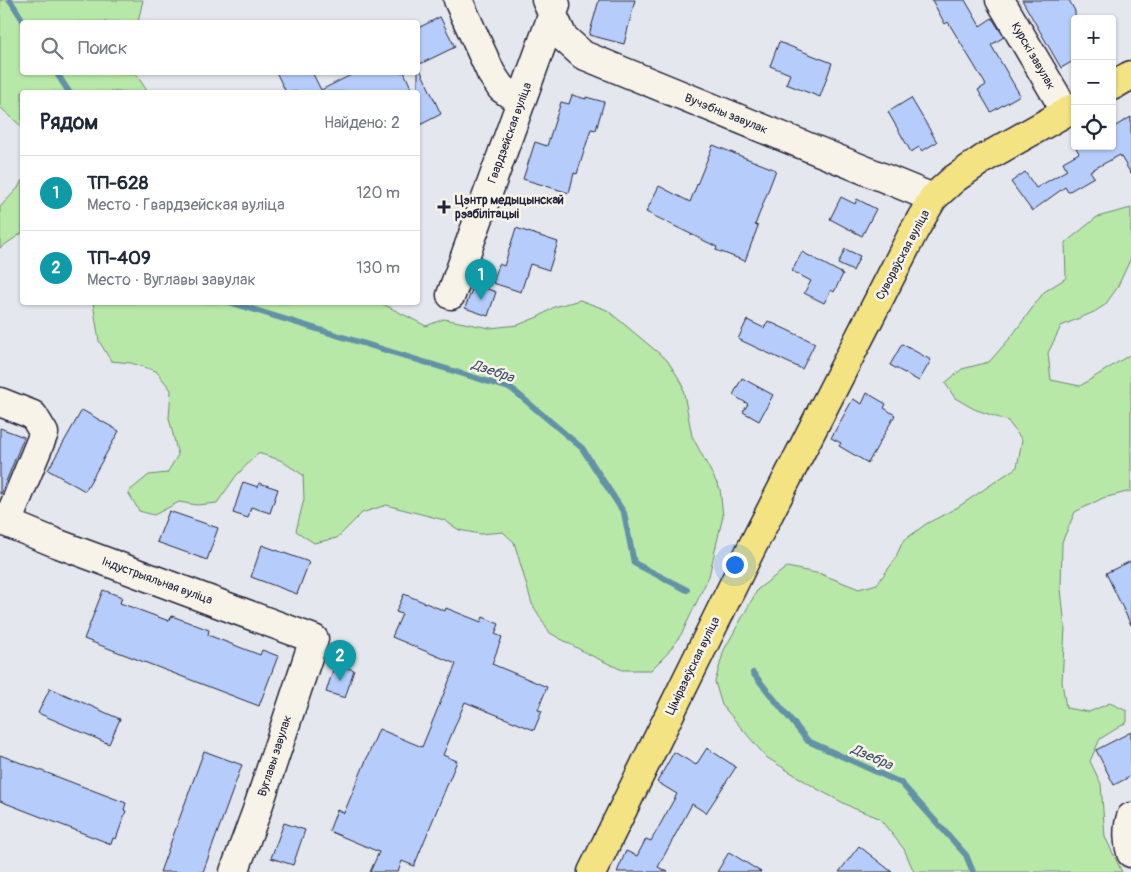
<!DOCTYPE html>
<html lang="ru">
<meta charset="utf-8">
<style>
:root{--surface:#fff;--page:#f2f2f3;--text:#1f2937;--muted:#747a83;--line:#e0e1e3;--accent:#22223b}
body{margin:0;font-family:Pangolin,sans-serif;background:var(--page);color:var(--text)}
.controls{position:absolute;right:15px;top:15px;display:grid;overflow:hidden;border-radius:5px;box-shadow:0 1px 4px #0004}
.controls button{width:45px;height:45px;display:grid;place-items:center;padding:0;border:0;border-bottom:1px solid var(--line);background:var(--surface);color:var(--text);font:25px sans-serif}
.you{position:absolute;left:734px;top:564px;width:18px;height:18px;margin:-12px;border:4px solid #fff;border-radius:50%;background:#1a73e8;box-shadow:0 0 0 8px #1a73e833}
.badge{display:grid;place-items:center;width:32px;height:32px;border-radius:50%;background:var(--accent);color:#fff;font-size:16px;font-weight:700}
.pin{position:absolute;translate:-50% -41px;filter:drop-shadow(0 1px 2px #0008)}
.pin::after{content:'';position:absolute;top:26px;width:18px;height:15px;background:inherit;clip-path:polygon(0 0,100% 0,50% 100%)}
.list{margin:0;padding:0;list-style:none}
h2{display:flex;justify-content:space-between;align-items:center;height:65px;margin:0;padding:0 20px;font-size:21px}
h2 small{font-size:16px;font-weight:400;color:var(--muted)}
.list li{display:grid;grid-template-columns:32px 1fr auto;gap:15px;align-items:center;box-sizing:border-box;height:75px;padding:0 20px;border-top:1px solid var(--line)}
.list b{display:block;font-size:19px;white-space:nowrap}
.list p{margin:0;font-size:16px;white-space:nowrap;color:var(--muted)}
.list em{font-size:16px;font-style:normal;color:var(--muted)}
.icon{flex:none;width:28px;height:28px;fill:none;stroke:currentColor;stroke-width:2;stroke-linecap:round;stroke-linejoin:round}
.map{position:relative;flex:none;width:1131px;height:872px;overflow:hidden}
.search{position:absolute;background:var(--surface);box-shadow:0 1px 4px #0004;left:20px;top:20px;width:400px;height:55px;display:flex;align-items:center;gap:12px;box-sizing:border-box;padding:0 18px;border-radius:5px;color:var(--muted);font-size:19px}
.panel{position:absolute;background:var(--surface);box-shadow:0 1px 4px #0004;left:20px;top:90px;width:400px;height:215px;border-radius:5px}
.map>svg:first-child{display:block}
.green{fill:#b8e8a7;stroke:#6d8571}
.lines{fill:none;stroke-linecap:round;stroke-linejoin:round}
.stream{stroke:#6392a7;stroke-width:6}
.building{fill:#b6cdfc;stroke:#22223b}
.minor-casing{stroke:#22223b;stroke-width:31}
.major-casing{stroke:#22223b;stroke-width:31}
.minor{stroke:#f7f3e8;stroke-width:28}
.major{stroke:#f4e382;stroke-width:28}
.poi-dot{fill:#22223b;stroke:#f7f3e8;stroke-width:2}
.labels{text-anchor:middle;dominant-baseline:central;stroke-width:5;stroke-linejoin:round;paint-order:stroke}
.street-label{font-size:12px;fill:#22223b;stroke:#f7f3e8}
.poi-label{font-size:12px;font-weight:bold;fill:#22223b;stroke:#f7f3e8;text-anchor:start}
.water-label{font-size:14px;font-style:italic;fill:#3d5068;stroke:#f7f3e8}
</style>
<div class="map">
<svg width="1131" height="872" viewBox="0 0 1131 872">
<rect width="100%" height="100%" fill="#e4e8ee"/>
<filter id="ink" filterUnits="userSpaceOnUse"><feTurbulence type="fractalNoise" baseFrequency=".02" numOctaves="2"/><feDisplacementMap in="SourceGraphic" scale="10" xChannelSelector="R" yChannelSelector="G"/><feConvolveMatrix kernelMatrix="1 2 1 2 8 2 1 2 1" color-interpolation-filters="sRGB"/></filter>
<g filter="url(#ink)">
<path class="green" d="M0,0H143L138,22H22V72L135,73L148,92H22V127L0,107Z
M22,180V233L0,248V207L18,188Z
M1131,208V258L1117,288L1105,305L1094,312L1061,326L1048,353L1051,380L1080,386L1131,354V491L1103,498L1075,512L1062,542L1061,589L1065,627L1062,682L1066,708L1089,712L1110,703L1127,711V722L1100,739L1090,761L1101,784L1105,837L1122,872H914L904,849L879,818L853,808L819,790L766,757L722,705L715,682L724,650L758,589L787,567L821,574L859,589L877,584L894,561L903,541L926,524L958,507L1017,467L1022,440L1008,421L974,409L955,398L945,383L962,369L989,362L1011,337L1044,292L1066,278L1065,243L1097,217Z
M580,300L607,310L667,360L682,383L692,436L720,489L723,516L709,576L682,633L667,654L651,670H622L588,654L550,633L532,604L514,542L503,532L480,534L459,530L444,520L386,505L362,513L337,538L314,543L296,531L304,499L303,475L280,460L258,453L236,476L217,503L197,505L179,502L154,515L139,511L128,492L149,475L167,473L178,455L169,418L171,390L156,371L131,363L111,361L99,341L93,303H381L426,326L444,319L490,328L518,325L540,316L554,307Z"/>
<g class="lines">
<path class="stream" d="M10,0L24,22
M56,72L69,92
M229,302L512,389L582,448L624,513L634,563L687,590
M753,673L808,741L901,783L966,855L973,872"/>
</g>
<path class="building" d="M599,0H635L624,44L589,35Z
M932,0H965L980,26L992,18L1004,37L991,45L1020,95L991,112L978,90L986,85L948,22L945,24Z
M1022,0H1069L1075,11V60L1061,68Z
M440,17L455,47L418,65L441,114L418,126V28Z
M779,42L832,63L820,97L786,84L790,74L770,66Z
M276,72H312L321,90L357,72H404L413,92H286Z
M572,95L586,99V97L604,102L596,130L591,129L577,174L574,173L569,193L523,179L535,142L547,146L561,102L569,104Z
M911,98L937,142L922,151L919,147L911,152L888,112Z
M1131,117V174L1120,155L1090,171L1094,177L1068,192L1065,187L1032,211L1011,182L1025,172L1036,188L1067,170L1063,162L1079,153L1075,146H1112V128Z
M713,145L776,170L755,225L758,226L745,261L716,250L717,247L646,212L659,186L690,202Z
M841,197L855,204L857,199L876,209L862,236L830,219Z
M516,228L558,242L549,270L530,264L521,292L493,283L499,264L504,266Z
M845,249L860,256L853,271L838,264Z
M802,252L843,274L834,292L831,290L824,303L804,293L811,281L792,271Z
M474,284L496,292L488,316L465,308Z
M747,320L764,328L768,321L815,343L802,369L738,339Z
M902,344L931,360L919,381L890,365Z
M742,378L773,395L759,421L743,412L748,404L733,395Z
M867,393L886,404L884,408L895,415L868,463L839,446L841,443L831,438L853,399L862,404Z
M82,410L119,431L85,491L48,470Z
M0,428L24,437L1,494H0Z
M243,482L258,487L259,483L278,489L270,513L251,507L248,518L233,513Z
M169,511L218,528L207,560L157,542Z
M262,545L309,562L297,594L251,577Z
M1131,561V625L1106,573Z
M103,590L122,597L120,603L169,621L172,616L209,630L208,635L260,655L262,650L278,656L259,706L84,639Z
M404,594L445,611L446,608L481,622L483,617L499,624L495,634L502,637L492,664L547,687L538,710L542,711L534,730L465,702L443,755L457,761L414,866L402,861L398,872H370L379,852L329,831L337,810L344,813L379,729L422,747L456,664L392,637L402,614L396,612Z
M335,664L354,670L345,698L326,692Z
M50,688L120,719L109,744L38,713Z
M1131,732V776L1114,785L1096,750Z
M707,748L736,767L706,813L692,804L658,867L668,872H617L626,851L637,856L646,839L651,841L677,794L657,782L674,752L696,765Z
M204,751L242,765L203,872H160Z
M0,755L126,803L124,810L126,811L116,839L113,838L111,844L0,801Z
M284,823L305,830L293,865L271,858Z
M859,846L892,872H839Z
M729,852L761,872H717Z"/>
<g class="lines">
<g class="minor-casing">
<path id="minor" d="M458,0L491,73L501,88L521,102
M546,0L563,37L583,55L933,198
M1000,0L1066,112
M451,295L556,5
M0,402L33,415L44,433L7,523
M0,520L56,543L314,639L256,813L234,872
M1131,817C1127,828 1128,843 1131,853"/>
</g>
<g class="major-casing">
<path id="major" d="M1112,86L1131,75
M592,872L751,549L914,231L933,198L954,179L983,159L1075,107"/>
</g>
<use href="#minor" class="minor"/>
<use href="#major" class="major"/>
</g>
</g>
<path class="poi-dot" d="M441.5 199.5h5v5h5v5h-5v5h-5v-5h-5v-5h5z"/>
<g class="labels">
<g class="street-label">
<text transform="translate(1033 56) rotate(60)">Курскі завулак</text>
<text transform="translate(726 114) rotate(22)">Вучэбны завулак</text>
<text transform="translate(510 133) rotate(-70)">Гвардзейская вуліца</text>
<text transform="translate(903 255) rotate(-62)">Сувораўская вуліца</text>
<text transform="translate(157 581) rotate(20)">Індустрыяльная вуліца</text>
<text transform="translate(693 666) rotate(-64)">Ціміразеўская вуліца</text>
<text transform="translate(275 756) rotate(-72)">Вуглавы завулак</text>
</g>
<g class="poi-label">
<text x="455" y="200">Цэнтр медыцынскай<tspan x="455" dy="14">рэабілітацыі</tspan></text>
</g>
<g class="water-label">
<text transform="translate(493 371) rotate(19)">Дзебра</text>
<text transform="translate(872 757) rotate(24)">Дзебра</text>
</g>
</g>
</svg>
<div class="controls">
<button>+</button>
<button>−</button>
<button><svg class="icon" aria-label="locate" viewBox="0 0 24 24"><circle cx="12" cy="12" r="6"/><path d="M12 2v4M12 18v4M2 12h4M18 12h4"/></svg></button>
</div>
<div class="you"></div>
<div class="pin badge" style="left:481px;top:300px;background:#0f9aa8">1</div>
<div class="pin badge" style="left:340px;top:681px;background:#0f9aa8">2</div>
<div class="search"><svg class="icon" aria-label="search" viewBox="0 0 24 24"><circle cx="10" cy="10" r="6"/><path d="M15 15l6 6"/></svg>Поиск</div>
<section class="panel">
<h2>Рядом<small>Найдено: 2</small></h2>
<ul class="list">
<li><span class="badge" style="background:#0f9aa8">1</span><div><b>ТП-628</b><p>Место · Гвардзейская вуліца</p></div><em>120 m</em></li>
<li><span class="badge" style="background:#0f9aa8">2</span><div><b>ТП-409</b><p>Место · Вуглавы завулак</p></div><em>130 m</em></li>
</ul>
</section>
</div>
